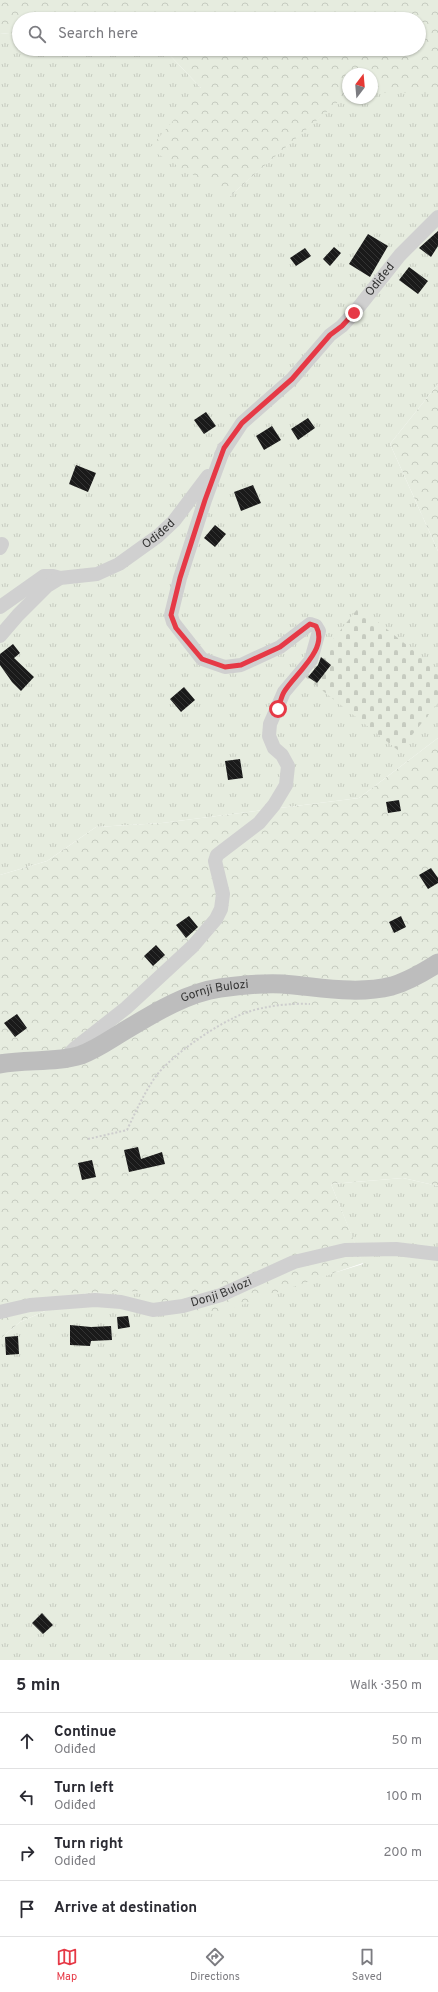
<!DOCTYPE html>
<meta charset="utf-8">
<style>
:root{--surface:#fff;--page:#f2f2f3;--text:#2b2b33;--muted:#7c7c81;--line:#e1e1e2;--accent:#e63946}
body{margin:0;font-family:Overpass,sans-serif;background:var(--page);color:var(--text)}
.compass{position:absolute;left:342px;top:68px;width:36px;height:36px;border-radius:50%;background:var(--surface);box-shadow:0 1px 3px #0004;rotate:16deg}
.stop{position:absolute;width:12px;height:12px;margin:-9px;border:3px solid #e63946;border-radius:50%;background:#fff}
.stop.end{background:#e63946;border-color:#fff;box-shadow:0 1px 4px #0008}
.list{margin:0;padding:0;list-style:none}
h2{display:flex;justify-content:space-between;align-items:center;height:52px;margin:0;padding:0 16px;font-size:17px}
h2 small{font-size:13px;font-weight:400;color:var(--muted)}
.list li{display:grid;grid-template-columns:26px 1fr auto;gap:12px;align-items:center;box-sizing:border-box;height:56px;padding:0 16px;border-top:1px solid var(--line)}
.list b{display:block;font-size:15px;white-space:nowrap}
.list p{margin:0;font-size:13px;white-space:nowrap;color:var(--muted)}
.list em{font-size:13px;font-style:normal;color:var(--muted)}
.icon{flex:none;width:22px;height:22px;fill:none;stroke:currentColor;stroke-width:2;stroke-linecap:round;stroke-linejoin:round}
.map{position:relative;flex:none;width:438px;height:1660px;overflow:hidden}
.search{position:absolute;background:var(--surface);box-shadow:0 1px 3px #0004;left:12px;right:12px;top:12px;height:44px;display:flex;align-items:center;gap:10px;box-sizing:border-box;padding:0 14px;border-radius:22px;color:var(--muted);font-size:15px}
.sheet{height:276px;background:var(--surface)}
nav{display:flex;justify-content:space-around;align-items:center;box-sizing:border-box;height:56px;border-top:1px solid var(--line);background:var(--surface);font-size:11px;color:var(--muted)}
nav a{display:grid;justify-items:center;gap:2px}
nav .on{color:var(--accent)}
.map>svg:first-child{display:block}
.grass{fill:url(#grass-tufts)}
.forest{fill:url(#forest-crowns)}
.cemetery{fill:url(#cemetery-stones)}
.building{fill:url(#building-back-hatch)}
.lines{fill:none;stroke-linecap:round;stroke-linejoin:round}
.path{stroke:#cdcdcd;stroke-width:2;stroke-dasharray:2 2;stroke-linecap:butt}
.street{stroke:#d0d0d0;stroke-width:14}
.secondary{stroke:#bdbdbd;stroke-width:19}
.route{stroke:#e63946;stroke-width:5}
.labels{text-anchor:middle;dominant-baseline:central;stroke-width:4;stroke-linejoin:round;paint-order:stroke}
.street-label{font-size:12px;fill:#333;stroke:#fff}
</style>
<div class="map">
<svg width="438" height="1660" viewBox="0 0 438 1660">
<defs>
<pattern id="grass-tufts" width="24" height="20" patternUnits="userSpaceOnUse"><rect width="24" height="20" fill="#e6ecdf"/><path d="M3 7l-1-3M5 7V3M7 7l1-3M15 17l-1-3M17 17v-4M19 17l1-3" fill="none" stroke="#c6cbc0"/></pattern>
<pattern id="forest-crowns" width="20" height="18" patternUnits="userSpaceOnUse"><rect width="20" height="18" fill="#e6ecdf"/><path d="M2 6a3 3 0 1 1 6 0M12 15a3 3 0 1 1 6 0" fill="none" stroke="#c6cbc0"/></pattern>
<pattern id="cemetery-stones" width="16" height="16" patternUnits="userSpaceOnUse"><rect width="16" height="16" fill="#e6ecdf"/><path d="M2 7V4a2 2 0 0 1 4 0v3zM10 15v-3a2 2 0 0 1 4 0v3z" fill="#c6cbc0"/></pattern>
<pattern id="building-back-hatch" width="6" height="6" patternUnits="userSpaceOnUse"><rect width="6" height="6" fill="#1a1a1a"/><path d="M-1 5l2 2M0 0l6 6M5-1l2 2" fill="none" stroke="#333"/></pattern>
</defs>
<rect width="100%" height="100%" fill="#fff"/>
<path class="grass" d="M0,33L19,35V49H164L201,88L230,196L347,93L348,98H372V93H438V384L390,444L438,551V738L359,798L162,823L96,827L47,861L0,875Z
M403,1178L438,1186V1660H0V1339L20,1322L86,1293L304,1282L363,1264L331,1184Z"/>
<path class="forest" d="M0,0H438V93H372V74H348V93L230,196L149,149L201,88L164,49H419V19H19V35L0,33Z
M438,384V551L390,444Z
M438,738V1186L403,1178L331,1184L363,1263L220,1312L155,1307L143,1291L86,1293L20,1322L0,1339V875L47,861L96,827L162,823L359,798Z"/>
<path class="cemetery" d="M359,607L438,670V703L399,751L304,676Z"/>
<path class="building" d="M438,231V246L431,257L419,248Z
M368,234L388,246L370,277L349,264Z
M334,247L341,253L330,266L323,259Z
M305,248L311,256L296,266L290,258Z
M409,267L428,281L418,294L399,280Z
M206,412L216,426L204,434L194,420Z
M308,418L315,428L298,440L291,429Z
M272,426L281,440L264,450L256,436Z
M76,465L96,473L88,492L69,484Z
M253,485L261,503L241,511L234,492Z
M215,525L226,534L215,547L204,538Z
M13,644L20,653L14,658L34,677L21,691L12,682L0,665V654Z
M321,657L331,665L317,683L308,677L318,665Z
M184,687L195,700L181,712L170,699Z
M240,759L243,778L228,780L225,761Z
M399,800L401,811L388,813L386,802Z
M431,868L438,878V883L428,889L419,875Z
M189,916L198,927L186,938L176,925Z
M401,916L406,927L394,933L389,922Z
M156,945L165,955L153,966L144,956Z
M17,1014L27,1028L15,1037L4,1023Z
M138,1147L141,1159L162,1152L165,1164L129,1172L124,1150Z
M92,1160L96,1177L82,1180L78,1163Z
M128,1316L130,1327L118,1329L117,1317Z
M70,1325L91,1327L111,1326L112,1340L91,1341L90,1346L70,1345Z
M18,1336L19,1354L6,1355L5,1337Z
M42,1613L53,1625L43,1634L32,1623Z"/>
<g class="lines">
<path class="path" d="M88,1139L127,1130C136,1111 144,1093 156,1076C173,1054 218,1023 245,1013C264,1006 290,1003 310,1004"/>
<g class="street">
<path id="s1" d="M221,455L242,423L292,379L330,335L342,326L354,313L400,255L438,217"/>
<path d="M0,548L2,544"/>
<path d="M0,607L44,576H53L60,578"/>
<path id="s2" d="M0,636L18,615L47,586L60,578L97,574L119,564L158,536L174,521L208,476"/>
<path d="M65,1058L75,1048L126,1008L193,946L216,919L221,909L223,894L215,861L217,855L259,823L274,805L286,785L288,766L282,755L274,748L269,736L270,724L284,692L311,660L319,631L316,626L310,624L280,647L241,665L225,667L202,659L173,622L171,615L180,578L205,500L224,448"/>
<path id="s3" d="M0,1312L30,1305L95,1300L121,1302L153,1310L183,1306L221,1295L294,1262L345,1250L396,1249L438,1254"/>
</g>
<path class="secondary" id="s4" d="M0,1064C26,1059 56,1063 81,1055C95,1050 108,1041 121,1033C151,1015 185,993 220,988C241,985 262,983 283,984C320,987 356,995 392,986C409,981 424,972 438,963"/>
</g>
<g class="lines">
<path class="route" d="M278,709C280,704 281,697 284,692C295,674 329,649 316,626L310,624L280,647L241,665L225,667L202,659L176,628L171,615L180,578L205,500L224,448L242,423L292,379L330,335L342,326L354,313"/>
</g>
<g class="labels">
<g class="street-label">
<text stroke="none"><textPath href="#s1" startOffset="238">Odiđed</textPath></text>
<text stroke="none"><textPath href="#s2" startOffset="195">Odiđed</textPath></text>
<text stroke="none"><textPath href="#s4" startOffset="231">Gornji Bulozi</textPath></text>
<text stroke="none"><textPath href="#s3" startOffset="226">Donji Bulozi</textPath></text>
</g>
</g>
</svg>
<svg class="compass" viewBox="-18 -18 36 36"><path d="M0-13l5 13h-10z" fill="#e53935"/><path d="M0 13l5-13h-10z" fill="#7c7c81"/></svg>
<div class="stop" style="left:278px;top:709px"></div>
<div class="stop end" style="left:354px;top:313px"></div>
<div class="search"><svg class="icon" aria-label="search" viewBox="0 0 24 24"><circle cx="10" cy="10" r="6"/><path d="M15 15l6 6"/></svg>Search here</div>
</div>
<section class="sheet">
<h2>5 min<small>Walk · 350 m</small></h2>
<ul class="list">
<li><svg class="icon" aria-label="ahead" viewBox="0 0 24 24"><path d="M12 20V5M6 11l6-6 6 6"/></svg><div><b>Continue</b><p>Odiđed</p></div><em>50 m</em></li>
<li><svg class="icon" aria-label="left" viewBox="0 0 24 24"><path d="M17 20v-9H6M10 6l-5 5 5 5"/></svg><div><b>Turn left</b><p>Odiđed</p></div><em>100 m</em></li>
<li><svg class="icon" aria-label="right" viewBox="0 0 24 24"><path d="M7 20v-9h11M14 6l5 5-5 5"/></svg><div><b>Turn right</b><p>Odiđed</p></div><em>200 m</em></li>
<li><svg class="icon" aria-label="arrive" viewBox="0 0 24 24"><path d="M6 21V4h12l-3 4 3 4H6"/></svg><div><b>Arrive at destination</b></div></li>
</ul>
</section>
<nav>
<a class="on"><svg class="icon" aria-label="map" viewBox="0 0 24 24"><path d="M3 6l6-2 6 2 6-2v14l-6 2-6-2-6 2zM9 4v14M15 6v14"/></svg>Map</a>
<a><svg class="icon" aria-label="directions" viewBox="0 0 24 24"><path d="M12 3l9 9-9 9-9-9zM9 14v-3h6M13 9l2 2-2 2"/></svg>Directions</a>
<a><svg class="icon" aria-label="saved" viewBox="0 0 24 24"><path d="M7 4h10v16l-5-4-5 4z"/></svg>Saved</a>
</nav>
